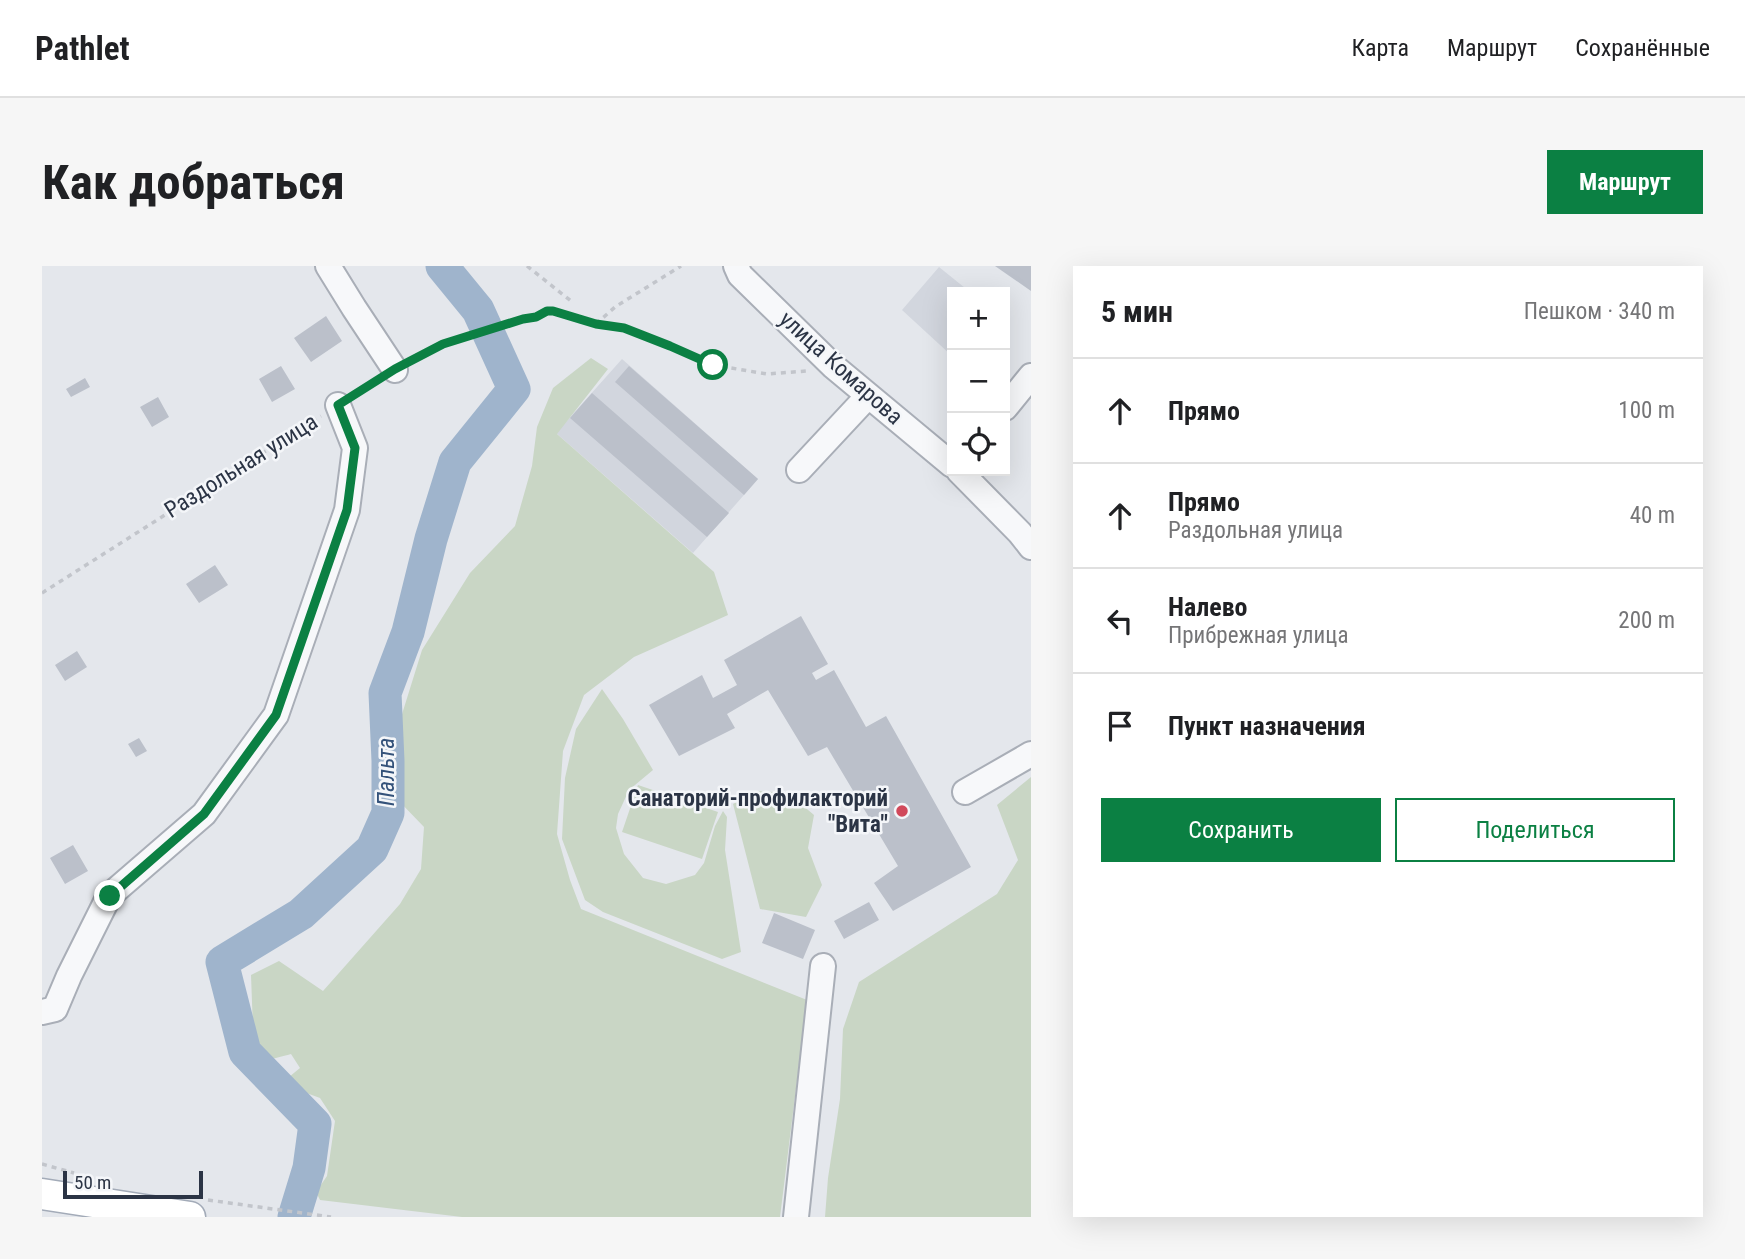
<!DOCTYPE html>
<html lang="ru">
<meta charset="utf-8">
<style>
:root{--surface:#fff;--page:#f6f6f6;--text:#202124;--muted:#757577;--line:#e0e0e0;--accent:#0b8043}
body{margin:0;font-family:"Roboto Condensed",sans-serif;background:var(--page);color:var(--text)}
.controls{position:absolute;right:21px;top:21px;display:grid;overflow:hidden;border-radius:0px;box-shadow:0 7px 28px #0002}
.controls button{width:63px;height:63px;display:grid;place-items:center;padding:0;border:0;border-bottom:2px solid var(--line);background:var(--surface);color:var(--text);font:35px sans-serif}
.scale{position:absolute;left:21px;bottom:18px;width:140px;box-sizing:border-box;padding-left:7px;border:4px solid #2b3445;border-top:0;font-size:19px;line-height:24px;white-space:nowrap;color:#2b3445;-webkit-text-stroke:5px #f4f6f9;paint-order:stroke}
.stop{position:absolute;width:21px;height:21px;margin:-16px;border:5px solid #0b8043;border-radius:50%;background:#fff}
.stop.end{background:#0b8043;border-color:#fff;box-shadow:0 2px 7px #0008}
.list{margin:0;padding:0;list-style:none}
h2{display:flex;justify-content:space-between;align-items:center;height:91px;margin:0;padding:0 28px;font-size:30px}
h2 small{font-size:23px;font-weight:400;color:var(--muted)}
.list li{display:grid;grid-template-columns:46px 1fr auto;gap:21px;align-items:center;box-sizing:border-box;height:105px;padding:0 28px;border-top:2px solid var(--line)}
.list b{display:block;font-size:26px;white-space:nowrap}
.list p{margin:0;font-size:23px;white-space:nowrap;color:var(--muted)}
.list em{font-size:23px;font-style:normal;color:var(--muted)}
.actions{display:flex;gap:14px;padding:21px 28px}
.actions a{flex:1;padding:16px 0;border:2px solid var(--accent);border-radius:0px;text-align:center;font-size:24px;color:var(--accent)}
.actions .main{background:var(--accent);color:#fff}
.icon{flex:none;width:38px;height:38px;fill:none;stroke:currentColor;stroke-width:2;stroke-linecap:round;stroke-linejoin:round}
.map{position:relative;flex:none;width:989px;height:951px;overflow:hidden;border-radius:0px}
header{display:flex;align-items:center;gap:42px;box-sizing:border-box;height:98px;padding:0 35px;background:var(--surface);border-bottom:2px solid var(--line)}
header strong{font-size:33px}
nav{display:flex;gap:38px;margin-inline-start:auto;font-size:24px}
.intro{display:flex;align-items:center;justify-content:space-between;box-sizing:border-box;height:168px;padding:0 42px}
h1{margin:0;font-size:49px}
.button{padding:18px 32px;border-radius:0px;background:var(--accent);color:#fff;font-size:24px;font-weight:700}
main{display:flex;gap:42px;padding:0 42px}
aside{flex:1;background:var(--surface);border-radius:0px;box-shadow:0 7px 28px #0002}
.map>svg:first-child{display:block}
.built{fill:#d2d6de}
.green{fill:#c9d6c5}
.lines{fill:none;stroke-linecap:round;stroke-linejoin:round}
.river{stroke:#9fb4cc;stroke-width:33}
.building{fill:#bbc0ca}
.minor-casing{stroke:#a9aeb7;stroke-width:28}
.major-casing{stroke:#a3abb8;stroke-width:33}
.path{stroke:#c2c5cb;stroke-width:3.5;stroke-dasharray:5 5;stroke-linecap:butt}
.minor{stroke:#f7f8fa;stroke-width:24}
.major{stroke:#fff;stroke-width:30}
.route{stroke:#0b8043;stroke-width:9}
.poi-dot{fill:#d1495b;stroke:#f4f6f9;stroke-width:2.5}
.labels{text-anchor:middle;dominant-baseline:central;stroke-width:5;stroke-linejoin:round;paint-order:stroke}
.street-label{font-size:23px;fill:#2b3445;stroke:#f4f6f9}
.poi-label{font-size:23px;font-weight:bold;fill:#2b3445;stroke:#f4f6f9;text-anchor:end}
.water-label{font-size:24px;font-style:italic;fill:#34527a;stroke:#f4f6f9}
</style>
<header>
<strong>Pathlet</strong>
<nav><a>Карта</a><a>Маршрут</a><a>Сохранённые</a></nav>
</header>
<div class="intro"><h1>Как добраться</h1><a class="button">Маршрут</a></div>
<main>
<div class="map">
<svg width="989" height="951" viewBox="0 0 989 951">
<rect width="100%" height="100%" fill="#e4e7ec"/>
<path class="built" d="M897,1L928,26H910V90L860,44Z
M580,93L716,213L651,287L514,167Z"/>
<path class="green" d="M549,92L566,103L515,168L672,306L686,349L592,391L542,429L521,485L515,568L528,614L539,643L765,734L738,951H420L278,934L274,926L285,910L293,855L278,832L259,825L247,811L258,802L249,788C230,793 221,798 207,782L211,763L209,709L237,695L281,725L358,638L379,603L382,561L355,533L356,461L380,384L428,307L473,260L490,200L495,161L511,122Z
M560,423L581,453L611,504L587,524L576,548L574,562L582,588L601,612L624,618L653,609L662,597L673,560L681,545L685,551L683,584L699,686L680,693L561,646L543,634L520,573L523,512L534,463Z
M989,511V951H783L786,912L798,833L801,763L817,716L955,628L976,594L955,539Z
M596,519L676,546L660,593L580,566Z
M716,525L746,527L772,549L766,582L780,619L764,651L718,643L691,538Z"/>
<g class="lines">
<path class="river" d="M252,951L267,902L273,858L203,786L180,696L259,648L330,583L346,547V495L343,427L366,366L389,273L413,196L472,123L436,44L400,0"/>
</g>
<path class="building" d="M953,0H989V25Z
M284,50L300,75L269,96L252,72Z
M239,100L253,123L230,136L217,113Z
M587,100L716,213L702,229L573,116Z
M43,112L48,121L29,131L24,123Z
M550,127L687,247L665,271L528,152Z
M116,131L127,151L110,161L98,141Z
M173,299L186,319L157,337L144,318Z
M759,350L786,398L770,407L774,414L792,404L824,461L844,450L929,601L851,645L832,617L856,600L785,481L766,490L726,424L685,448L693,462L637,490L607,439L660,409L671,432L695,419L682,394Z
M35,385L45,401L23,415L13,399Z
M97,472L105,485L94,491L86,478Z
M31,579L46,605L23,618L8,592Z
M827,636L837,654L802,673L792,655Z
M732,647L773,664L761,693L720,677Z"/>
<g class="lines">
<g class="minor-casing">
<path id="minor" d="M286,0L312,42L353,104
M694,0L698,9L791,100L910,199
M963,142L989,110
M757,204L826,130
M917,205L978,267L989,281
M923,526L989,488
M0,746L13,743L27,710L67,630L162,548L234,449L305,244L313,182L296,139
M754,951L781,700"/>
</g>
<g class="major-casing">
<path id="major" d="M0,928L148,951"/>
</g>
<path class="path" d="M485,0L529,35
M554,58L573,41L639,0
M369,95L401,78L481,53L494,51L505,45H511L554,58L582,62L628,80L671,99L725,108L765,105
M312,129L335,114
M0,327L279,150
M0,898L32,907
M166,934L289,951"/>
<use href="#minor" class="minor"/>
<use href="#major" class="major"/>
</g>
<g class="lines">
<path class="route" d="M68,630L162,548L234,449L305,244L313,182L296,139L353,103L401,78L481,53L494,51L505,45H511L554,58L582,62L628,80L671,99"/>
</g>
<circle class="poi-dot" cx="860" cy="545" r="7"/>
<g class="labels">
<g class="street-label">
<text transform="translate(799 102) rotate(42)">улица Комарова</text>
<text transform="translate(199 200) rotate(-32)">Раздольная улица</text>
</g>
<g class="poi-label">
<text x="846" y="532">Санаторий-профилакторий<tspan x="846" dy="26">"Вита"</tspan></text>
</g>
<g class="water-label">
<text transform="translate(344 506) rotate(-90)">Пальта</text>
</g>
</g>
</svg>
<div class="controls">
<button>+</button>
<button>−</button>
<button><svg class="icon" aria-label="locate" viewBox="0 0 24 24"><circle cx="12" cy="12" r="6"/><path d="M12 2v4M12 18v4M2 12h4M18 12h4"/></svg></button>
</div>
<div class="scale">50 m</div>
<div class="stop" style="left:671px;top:99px"></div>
<div class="stop end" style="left:68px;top:630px"></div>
</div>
<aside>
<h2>5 мин<small>Пешком · 340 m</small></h2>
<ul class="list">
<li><svg class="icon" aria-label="ahead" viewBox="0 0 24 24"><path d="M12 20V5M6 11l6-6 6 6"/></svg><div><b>Прямо</b></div><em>100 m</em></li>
<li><svg class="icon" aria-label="ahead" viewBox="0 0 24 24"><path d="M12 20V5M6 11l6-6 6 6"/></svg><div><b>Прямо</b><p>Раздольная улица</p></div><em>40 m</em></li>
<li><svg class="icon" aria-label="left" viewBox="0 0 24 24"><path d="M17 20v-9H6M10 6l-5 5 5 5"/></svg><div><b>Налево</b><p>Прибрежная улица</p></div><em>200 m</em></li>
<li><svg class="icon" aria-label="arrive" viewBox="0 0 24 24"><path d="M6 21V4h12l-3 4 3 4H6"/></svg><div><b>Пункт назначения</b></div></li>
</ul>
<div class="actions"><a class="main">Сохранить</a><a>Поделиться</a></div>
</aside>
</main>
